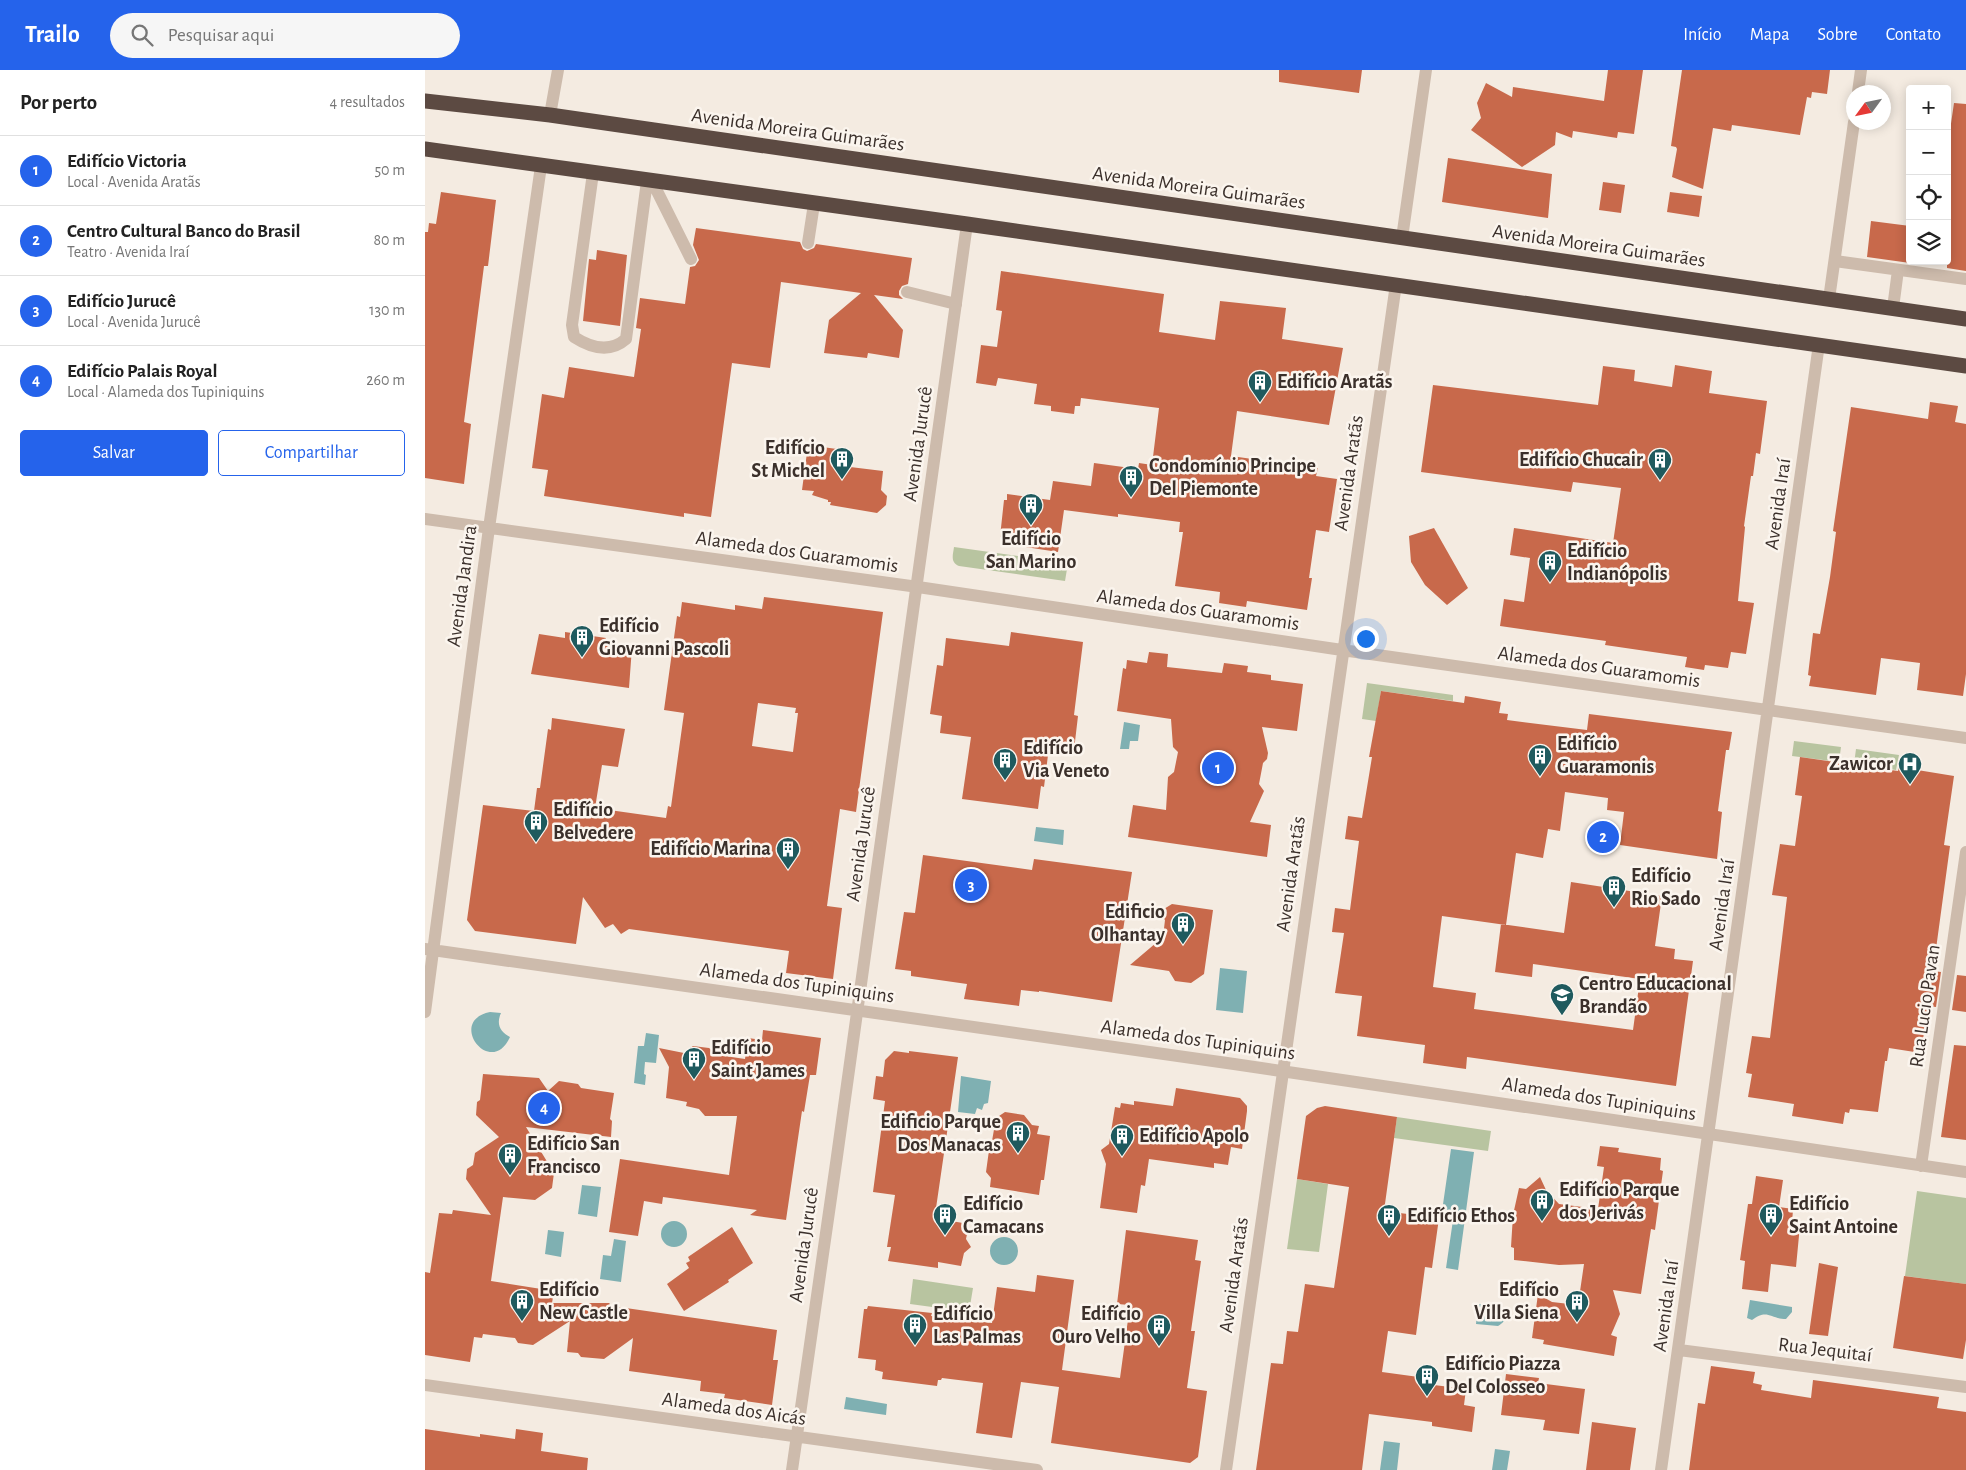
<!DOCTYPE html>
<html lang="pt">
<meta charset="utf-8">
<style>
:root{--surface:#fff;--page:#f6f6f6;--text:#222;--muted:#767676;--line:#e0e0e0;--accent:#2563eb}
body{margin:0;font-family:"Alegreya Sans",sans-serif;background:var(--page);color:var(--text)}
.controls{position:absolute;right:15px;top:15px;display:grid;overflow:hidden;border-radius:5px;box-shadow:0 2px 12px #0003}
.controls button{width:45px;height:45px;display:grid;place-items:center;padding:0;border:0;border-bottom:1px solid var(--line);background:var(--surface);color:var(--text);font:25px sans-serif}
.compass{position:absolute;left:1421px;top:15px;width:45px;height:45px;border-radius:50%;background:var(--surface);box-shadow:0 2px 12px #0003;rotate:237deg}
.you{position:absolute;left:940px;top:568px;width:18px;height:18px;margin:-12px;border:4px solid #fff;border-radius:50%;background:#1a73e8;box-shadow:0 0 0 8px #1a73e833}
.badge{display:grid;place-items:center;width:32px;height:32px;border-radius:50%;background:var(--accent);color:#fff;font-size:16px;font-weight:700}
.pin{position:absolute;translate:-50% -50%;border:2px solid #fff;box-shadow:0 1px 5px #0006}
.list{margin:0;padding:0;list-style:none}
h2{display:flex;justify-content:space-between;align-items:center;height:65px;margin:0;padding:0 20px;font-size:21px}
h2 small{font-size:16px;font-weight:400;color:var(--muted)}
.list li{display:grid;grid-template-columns:32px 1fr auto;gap:15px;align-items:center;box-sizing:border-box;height:70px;padding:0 20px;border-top:1px solid var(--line)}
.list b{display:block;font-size:19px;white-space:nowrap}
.list p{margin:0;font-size:16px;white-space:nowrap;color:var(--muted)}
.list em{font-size:16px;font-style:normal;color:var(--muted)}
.actions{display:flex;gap:10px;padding:15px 20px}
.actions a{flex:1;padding:11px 0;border:1px solid var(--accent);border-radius:5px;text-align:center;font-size:18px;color:var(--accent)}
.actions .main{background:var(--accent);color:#fff}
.icon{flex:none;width:28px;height:28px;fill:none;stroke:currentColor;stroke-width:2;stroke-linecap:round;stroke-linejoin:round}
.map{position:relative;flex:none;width:1541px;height:1400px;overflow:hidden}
header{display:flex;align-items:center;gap:30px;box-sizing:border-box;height:70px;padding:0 25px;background:var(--accent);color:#fff}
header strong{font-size:24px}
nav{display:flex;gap:28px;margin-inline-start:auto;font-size:18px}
.search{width:350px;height:45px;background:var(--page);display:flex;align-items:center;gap:12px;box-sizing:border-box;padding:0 18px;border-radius:28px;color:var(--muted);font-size:19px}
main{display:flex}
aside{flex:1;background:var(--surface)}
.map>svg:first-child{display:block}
.green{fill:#b8c4a0}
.water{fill:#7fb0b2}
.building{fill:#c8694b;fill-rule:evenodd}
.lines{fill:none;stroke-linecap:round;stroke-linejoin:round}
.lane{stroke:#cdbbac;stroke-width:12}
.street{stroke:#cdbbac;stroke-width:12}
.highway{stroke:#5c4a42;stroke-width:15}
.labels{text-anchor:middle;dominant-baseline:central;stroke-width:5;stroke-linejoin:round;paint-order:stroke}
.street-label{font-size:20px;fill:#3b302b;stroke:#fbf5ee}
.poi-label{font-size:20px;font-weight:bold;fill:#3b302b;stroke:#fbf5ee;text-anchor:start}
</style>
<header>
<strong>Trailo</strong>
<div class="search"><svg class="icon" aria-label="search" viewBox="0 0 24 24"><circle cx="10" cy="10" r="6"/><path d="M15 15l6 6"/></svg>Pesquisar aqui</div>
<nav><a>Início</a><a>Mapa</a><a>Sobre</a><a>Contato</a></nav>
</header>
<main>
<aside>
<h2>Por perto<small>4 resultados</small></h2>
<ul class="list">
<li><span class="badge">1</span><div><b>Edifício Victoria</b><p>Local · Avenida Aratãs</p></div><em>50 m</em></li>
<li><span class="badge">2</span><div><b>Centro Cultural Banco do Brasil</b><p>Teatro · Avenida Iraí</p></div><em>80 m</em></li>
<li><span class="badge">3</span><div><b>Edifício Jurucê</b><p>Local · Avenida Jurucê</p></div><em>130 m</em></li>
<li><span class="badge">4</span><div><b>Edifício Palais Royal</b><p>Local · Alameda dos Tupiniquins</p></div><em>260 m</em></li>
</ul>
<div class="actions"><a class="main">Salvar</a><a>Compartilhar</a></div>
</aside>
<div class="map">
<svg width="1541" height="1400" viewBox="0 0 1541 1400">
<rect width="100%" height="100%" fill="#f4ebe1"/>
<path class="green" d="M529,477L643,493L640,511L534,496C525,492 528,485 529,477Z
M942,613L1028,625V631L956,621L951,651L937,649Z
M1369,671L1416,677L1414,692L1367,686Z
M1431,679L1474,685L1471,700L1429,694Z
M972,1047L1066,1061L1063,1081L969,1068Z
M872,1109L903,1114L894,1182L862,1179Z
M1492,1121L1541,1128V1214L1480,1206Z
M488,1209L548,1218L544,1242L485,1234Z"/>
<path class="water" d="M699,652L715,655L713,671H705L704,679H695Z
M611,757L639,760L638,775L609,771Z
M795,898L822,901L818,943L791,940Z
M65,942L76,943C71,954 75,962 85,967C66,1009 21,951 65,942Z
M221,963L234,965L231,993L220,992L219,1004L221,1005L220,1015L209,1013L213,976H219Z
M536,1006L566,1011L563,1033L559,1034L557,1040L552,1038L550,1044L533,1042Z
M1026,1079L1049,1082L1033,1200L1021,1198L1028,1150L1016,1148Z
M157,1115L176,1117L172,1147L153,1144Z
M236 1164a13 13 0 1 1 26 0a13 13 0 1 1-26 0Z
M123,1160L139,1162L136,1187L120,1184Z
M565 1181a14 14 0 1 1 28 0a14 14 0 1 1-28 0Z
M189,1169L201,1171L196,1212L175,1209L178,1185L186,1186Z
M1325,1230L1367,1237V1242L1361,1249C1346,1249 1342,1238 1327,1250L1322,1248Z
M1053,1234L1071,1235L1079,1239C1082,1247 1080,1252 1073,1256L1051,1254Z
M421,1327L462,1334L461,1345L419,1339Z
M959,1371L975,1373L972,1400H955Z
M1070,1379L1085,1381L1082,1400H1067Z"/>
<path class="building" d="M854,0H937L934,23L854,12Z
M1183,0H1218L1209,64L1193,62L1192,68L1148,61L1147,68L1131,62L1130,75L1097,97L1046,60L1056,48L1052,33L1061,13L1087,27L1088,17L1179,31Z
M1257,0H1405L1402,24L1387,22L1386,28L1382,27L1375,65L1307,55L1306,61L1288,58L1278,119L1247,107L1252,79L1251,77L1246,76Z
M1529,33L1541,34V201L1522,198V81Z
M1023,88L1127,104L1123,148L1017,132Z
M1178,112L1200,115L1196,143L1174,140Z
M16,122L71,130L63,196H59L39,352L46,354L39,414L0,408V162H3L4,153L11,154Z
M1245,122L1277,126L1274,147L1242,142Z
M1446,151L1485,156V193L1442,187Z
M271,158L375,172L378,179L382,181L389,178L391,174L487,188L483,214L477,216L474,221V225L478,229L449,225L478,260L474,288L443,283L442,288L399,283L404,250L436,223L356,212L345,298L307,293L286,447L259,443V447L119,426L123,400L107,398L117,324L139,328L144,297L209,307L216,259L211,258L215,228L260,234L265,197L270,196L274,190L268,175Z
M172,180L202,185L195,256L158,251L164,189L171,190Z
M576,201L739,224L734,262L790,270L795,231L861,238L857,269L918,278L904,355L812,341L806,386L893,398L891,406L912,409L904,462L891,460L884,508H887L882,540L822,531L821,537L794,533L795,522L750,516L758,462H754L755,452L693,444V447L639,440L633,482L594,476L595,470L575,467L579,430H582V424L625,430L628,411L666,416L669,393L713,399L714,393L727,395L734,338L656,328L655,336H650L649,344L626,341V336L609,334L612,314L573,308L571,316L551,313L556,275L572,277L577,241L571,240Z
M1250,295L1287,301L1284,323L1342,331L1335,384L1331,383L1328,406H1326L1319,456L1320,457L1313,531L1329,533L1321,584L1306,582L1303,598L1280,595L1279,600L1260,597L1262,587L1180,575L1181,571L1075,556L1079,529L1099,532L1105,488L1085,485L1089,458L1188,473L1196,418L1148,412L1146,422L996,402L1008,315L1173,335L1178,296L1210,300L1209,311L1247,317Z
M1505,332L1533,336L1530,352L1541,354V604L1538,626L1492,620L1495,593L1456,588L1451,625L1384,616L1386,606L1383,605L1388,563L1395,564L1405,507L1411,462L1408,461L1426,337L1503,349Z
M383,375L419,380L417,396L458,401L456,420L462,426L461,435L452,443L405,435L406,432H403V430L387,425L389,421L377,420Z
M1009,458L1043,518L1022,535L1000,515L986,492L984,466Z
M339,527L458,542L431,742L415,739L402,836L417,838L408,909L361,903L364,881L204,859L196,864L188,854L180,858L158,827L151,874L50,861L42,850L58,735L109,741L112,718H115L123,659L126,660L127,648L200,659L193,697L177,695L170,738L241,748L243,736L246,737L259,643L239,640L252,546L255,547L257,532L310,540V535L337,539ZM333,633L371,638L370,643H373L368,682L327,676Z
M140,562L181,568L180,573L207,577L204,618L106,604L114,564L140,568Z
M586,562L658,572L649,645L653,646L649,680L624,677L619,717L616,716L613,739L537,729L546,667L515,663L517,646L505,644L512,595L518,596L521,568L584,576Z
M724,582L743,584L742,597L797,603L799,593L823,596L822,602L846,605V610L878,614L872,661L837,657L843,683L842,689L838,693L834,714L839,721L825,752L846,755L842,787L703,767L708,735L741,740L743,707L749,702L753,682L748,677L746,649L692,641L698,598L701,599L702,590L722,593Z
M956,621L1039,633L1040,626L1076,632L1074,643L1083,644L1082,650L1162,660L1164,644L1307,662L1304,680H1301L1293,741L1297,742L1292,789L1195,775L1199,742L1182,740L1183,728L1140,722L1135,761L1123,759L1118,788L1091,783L1081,855L1017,846L1008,917L1051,923L1049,939L1208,960L1215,909L1108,894L1107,907L1070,902L1076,854L1139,863L1146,812L1237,826L1230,876L1250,879L1249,889L1268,891L1251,1016L1042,987L1041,999L998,993L1000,975L932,966L937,926L910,923L919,863L907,862L910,838L925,840L934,771L920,769L923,746L937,748L947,687H944Z
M1375,687L1473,701L1474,697L1529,706L1519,775L1525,776L1508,901L1516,902L1511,937L1503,936L1496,983L1464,978L1462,991H1460L1453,1042L1425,1039L1424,1043L1420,1042L1418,1054L1367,1046L1369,1034L1323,1027L1327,1004L1321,1003L1327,966L1345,968L1362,827L1347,825L1355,774L1370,776L1377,726L1370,725Z
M498,785L607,800L609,789L707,802L687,932L614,921V922L596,920L594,936L539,929L542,914L486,906V901L470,899L479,842L490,843Z
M747,834L788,840L779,904L766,913L750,911L744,901L705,895L738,867L740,850L734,842Z
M1532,905L1541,906V942L1527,940Z
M338,960L396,968L391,1005H385L379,1042L377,1041L361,1150L325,1145L332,1140L238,1127L237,1134L219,1131L213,1166L184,1162L195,1089L304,1105L312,1046H280L274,1039L261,1036L262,1032L241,1028L244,997L234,978L259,983L268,976L284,978L293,985L320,989L323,968L337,970Z
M1529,975L1541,976V1070L1516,1067Z
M469,981L484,983V981L533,987L510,1145L521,1147L520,1150L544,1154L541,1169L546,1177L539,1183L536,1196L513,1192V1198L463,1191L466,1177H462L470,1125L448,1122L460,1031L448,1029L451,1006L458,1007L460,990Z
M58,1004L114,1008L123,1021L134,1011L153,1014L156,1018L189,1023L185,1049L187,1051L186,1067L101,1057L129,1103L127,1118L110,1130L78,1127L66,1211L129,1221L127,1233H184L187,1236L352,1260L348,1290H353L347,1335L299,1328L300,1324L275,1321L276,1311L204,1301L208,1268L179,1289L156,1287L153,1283L142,1282L145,1251L108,1275L93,1273L90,1268L58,1264L57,1268L49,1267L45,1292L0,1285V1202L5,1203L14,1143L27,1144L28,1140L66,1145L41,1109L42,1099L48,1095L50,1083L74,1067L51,1045L52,1032L55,1030Z
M751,1018L815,1028L822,1036V1041L817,1079L806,1077L803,1095L789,1093V1098L724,1089L720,1116L716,1115L712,1143L675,1138L681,1094L676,1080L684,1074L690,1037L695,1038L696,1033L709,1035V1031L748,1036Z
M900,1036L972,1047L959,1141L1014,1148L1007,1198L1000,1197L991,1265L963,1261L957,1302L1001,1308V1314L1041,1319L1039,1335L1050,1337L1047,1362L1007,1356V1352L944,1344L937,1400H831L846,1293L858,1294L862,1261L873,1262L880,1214L909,1218L924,1117L872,1109L881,1046L892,1038Z
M580,1042L599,1045L607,1055L614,1056L612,1064L625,1066L619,1110H616L614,1125L565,1117L566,1108L561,1102L565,1073L567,1071L571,1048Z
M1175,1076L1194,1078L1193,1082L1236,1088L1235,1100L1238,1101L1230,1160L1226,1159L1216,1224L1188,1220L1195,1244L1186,1265L1192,1267L1189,1286L1118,1274L1119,1270L1107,1268L1113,1224L1127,1232L1153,1235L1159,1194L1134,1195L1089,1190V1178L1086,1177L1088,1145L1094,1118L1101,1119L1115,1107L1121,1120L1134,1134L1173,1139L1179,1097L1172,1096Z
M1331,1106L1358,1110L1354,1137L1368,1139L1367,1154L1375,1155L1371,1197L1346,1194L1343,1222L1317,1219L1320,1191L1315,1190L1323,1134H1327Z
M307,1157L328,1193L303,1210L304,1212L259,1241L242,1214L264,1198L261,1193L265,1191L263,1187Z
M701,1160L773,1170L770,1190L776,1191L766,1261H770L762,1318L782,1321L773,1387L765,1393L626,1373L634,1317L596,1312L587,1368L551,1363L558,1313L517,1308L516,1310H513L512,1316L457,1309L458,1302L450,1300L451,1290L433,1288L439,1239H442L443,1236L507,1243L506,1246L567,1253L572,1217L610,1222L612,1205L649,1210L637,1300L695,1308L705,1235L692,1234Z
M1394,1193L1413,1197L1403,1266L1384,1264Z
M1479,1206L1541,1214V1270L1538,1289L1468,1278Z
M1286,1296L1330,1302L1328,1313L1337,1315L1336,1320L1386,1328L1388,1310L1514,1327L1512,1338L1541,1342V1400H1264L1273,1333L1280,1334Z
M1081,1304L1114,1308L1113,1313L1160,1319L1154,1364L1118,1360L1120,1350L1076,1345Z
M1167,1352L1211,1358L1205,1400H1161Z
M0,1359L55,1367V1364L90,1369L91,1359L118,1363L116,1381L163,1388L162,1400H0Z"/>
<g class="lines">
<path class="lane" d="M168,103L147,255L149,267C166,278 185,283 201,269L222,111
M227,111L266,189
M383,173L389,134
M1410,191L1541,209
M482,222L531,234
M1468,238L1473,200"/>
<path class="street" d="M1433,22L1436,0
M125,45L133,0
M977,168L1001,0
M1404,229L1429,52
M0,449L493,517L917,580L1541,668
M0,879L809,994L1541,1102
M0,942L64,458L116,96
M1496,1096L1541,782
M1254,1280L1541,1317
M0,1315L612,1400
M367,1400C427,985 485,570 542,154
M801,1400L971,214
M1236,1400L1394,274"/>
<path class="highway" d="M0,31L125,45L1541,249
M0,79L542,154L1541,296"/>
</g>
<defs>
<g id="building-pin" transform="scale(1.25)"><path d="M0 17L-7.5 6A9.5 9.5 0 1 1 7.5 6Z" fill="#1f5a5e" stroke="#fbf5ee"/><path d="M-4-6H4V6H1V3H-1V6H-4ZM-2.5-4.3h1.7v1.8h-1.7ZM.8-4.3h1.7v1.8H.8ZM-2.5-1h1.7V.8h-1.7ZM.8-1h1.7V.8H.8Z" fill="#fff"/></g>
<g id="hospital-pin" transform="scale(1.25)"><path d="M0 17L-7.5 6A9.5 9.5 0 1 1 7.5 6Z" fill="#1f5a5e" stroke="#fbf5ee"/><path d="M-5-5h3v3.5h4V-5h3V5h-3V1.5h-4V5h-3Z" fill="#fff"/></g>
<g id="school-pin" transform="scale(1.25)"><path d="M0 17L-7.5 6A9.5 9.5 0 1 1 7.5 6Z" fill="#1f5a5e" stroke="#fbf5ee"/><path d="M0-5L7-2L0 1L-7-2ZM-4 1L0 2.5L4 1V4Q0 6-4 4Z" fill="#fff"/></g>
</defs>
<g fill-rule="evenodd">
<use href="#building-pin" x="835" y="312"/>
<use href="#building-pin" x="417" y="389"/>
<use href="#building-pin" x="1235" y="390"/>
<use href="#building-pin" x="706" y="407"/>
<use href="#building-pin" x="606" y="435"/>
<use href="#building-pin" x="1125" y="492"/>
<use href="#building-pin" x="157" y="567"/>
<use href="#building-pin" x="1115" y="686"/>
<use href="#building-pin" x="580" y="690"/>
<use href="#hospital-pin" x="1485" y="694"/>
<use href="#building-pin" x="111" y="752"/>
<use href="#building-pin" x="363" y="779"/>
<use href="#building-pin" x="1189" y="817"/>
<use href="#building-pin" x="758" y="854"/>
<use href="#school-pin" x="1137" y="925"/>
<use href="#building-pin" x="269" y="989"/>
<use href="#building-pin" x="593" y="1063"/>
<use href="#building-pin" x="697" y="1066"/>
<use href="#building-pin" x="85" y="1085"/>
<use href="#building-pin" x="1117" y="1131"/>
<use href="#building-pin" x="520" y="1145"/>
<use href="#building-pin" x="1346" y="1145"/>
<use href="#building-pin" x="964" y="1146"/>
<use href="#building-pin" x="97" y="1231"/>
<use href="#building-pin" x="1152" y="1232"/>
<use href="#building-pin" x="490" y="1255"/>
<use href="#building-pin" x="734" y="1256"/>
<use href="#building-pin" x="1002" y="1306"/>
</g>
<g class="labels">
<g class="street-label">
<text transform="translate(373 60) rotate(8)">Avenida Moreira Guimarães</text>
<text transform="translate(774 118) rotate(8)">Avenida Moreira Guimarães</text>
<text transform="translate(1174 176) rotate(8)">Avenida Moreira Guimarães</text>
<text transform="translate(493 374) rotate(-82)">Avenida Jurucê</text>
<text transform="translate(924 403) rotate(-82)">Avenida Aratãs</text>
<text transform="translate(1353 434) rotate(-82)">Avenida Iraí</text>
<text transform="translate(372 482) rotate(8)">Alameda dos Guaramomis</text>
<text transform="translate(37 516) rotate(-82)">Avenida Jandira</text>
<text transform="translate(773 540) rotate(8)">Alameda dos Guaramomis</text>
<text transform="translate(1174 597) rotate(8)">Alameda dos Guaramomis</text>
<text transform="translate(436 774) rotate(-82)">Avenida Jurucê</text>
<text transform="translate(866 804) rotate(-82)">Avenida Aratãs</text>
<text transform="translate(1297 835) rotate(-82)">Avenida Iraí</text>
<text transform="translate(372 913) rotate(8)">Alameda dos Tupiniquins</text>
<text transform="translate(1500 936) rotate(-82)">Rua Lucio Pavan</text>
<text transform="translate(773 970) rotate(8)">Alameda dos Tupiniquins</text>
<text transform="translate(1174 1029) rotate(9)">Alameda dos Tupiniquins</text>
<text transform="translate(379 1175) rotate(-82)">Avenida Jurucê</text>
<text transform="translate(809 1205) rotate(-82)">Avenida Aratãs</text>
<text transform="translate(1241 1236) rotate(-82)">Avenida Iraí</text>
<text transform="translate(1400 1280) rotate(7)">Rua Jequitaí</text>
<text transform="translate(309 1339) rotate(8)">Alameda dos Aicás</text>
</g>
<g class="poi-label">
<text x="852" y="312">Edifício Aratãs</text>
<text x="400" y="378" text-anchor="end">Edifício<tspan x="400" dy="23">St Michel</tspan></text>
<text x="1218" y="390" text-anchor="end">Edifício Chucair</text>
<text x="724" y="396">Condomínio Principe<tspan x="724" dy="23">Del Piemonte</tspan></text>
<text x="606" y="469" text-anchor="middle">Edifício<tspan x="606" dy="23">San Marino</tspan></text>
<text x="1142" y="481">Edifício<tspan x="1142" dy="23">Indianópolis</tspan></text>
<text x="174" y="556">Edifício<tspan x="174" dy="23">Giovanni Pascoli</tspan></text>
<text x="1132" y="674">Edifício<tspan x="1132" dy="23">Guaramonis</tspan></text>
<text x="598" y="678">Edifício<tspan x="598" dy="23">Via Veneto</tspan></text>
<text x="1468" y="694" text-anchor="end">Zawicor</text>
<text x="128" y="740">Edifício<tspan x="128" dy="23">Belvedere</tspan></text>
<text x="346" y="779" text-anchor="end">Edifício Marina</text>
<text x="1206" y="806">Edifício<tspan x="1206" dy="23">Rio Sado</tspan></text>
<text x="740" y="842" text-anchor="end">Edificio<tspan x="740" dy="23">Olhantay</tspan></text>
<text x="1154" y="914">Centro Educacional<tspan x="1154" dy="23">Brandão</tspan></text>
<text x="286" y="978">Edifício<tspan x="286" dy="23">Saint James</tspan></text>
<text x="576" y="1052" text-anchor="end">Edificio Parque<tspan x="576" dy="23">Dos Manacas</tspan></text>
<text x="714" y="1066">Edifício Apolo</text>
<text x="102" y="1074">Edifício San<tspan x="102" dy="23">Francisco</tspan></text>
<text x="1134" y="1120">Edifício Parque<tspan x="1134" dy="23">dos Jerivás</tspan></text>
<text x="538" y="1134">Edifício<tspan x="538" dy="23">Camacans</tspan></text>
<text x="1364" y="1134">Edifício<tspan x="1364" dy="23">Saint Antoine</tspan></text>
<text x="982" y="1146">Edifício Ethos</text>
<text x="114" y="1220">Edifício<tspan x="114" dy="23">New Castle</tspan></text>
<text x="1134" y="1220" text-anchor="end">Edifício<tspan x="1134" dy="23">Villa Siena</tspan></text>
<text x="508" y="1244">Edifício<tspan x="508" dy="23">Las Palmas</tspan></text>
<text x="716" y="1244" text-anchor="end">Edifício<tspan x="716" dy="23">Ouro Velho</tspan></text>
<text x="1020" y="1294">Edifício Piazza<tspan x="1020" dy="23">Del Colosseo</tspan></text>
</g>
</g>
</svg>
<div class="controls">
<button>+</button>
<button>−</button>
<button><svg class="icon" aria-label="locate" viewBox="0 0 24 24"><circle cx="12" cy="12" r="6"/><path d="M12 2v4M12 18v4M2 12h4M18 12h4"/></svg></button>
<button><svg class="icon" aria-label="layers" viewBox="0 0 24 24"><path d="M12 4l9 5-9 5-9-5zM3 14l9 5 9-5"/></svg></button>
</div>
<svg class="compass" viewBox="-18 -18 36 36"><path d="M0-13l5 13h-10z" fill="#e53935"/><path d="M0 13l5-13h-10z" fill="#767676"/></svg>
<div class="you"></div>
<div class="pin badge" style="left:793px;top:698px">1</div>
<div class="pin badge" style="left:1178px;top:767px">2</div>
<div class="pin badge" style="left:546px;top:815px">3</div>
<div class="pin badge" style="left:119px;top:1038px">4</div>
</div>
</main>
